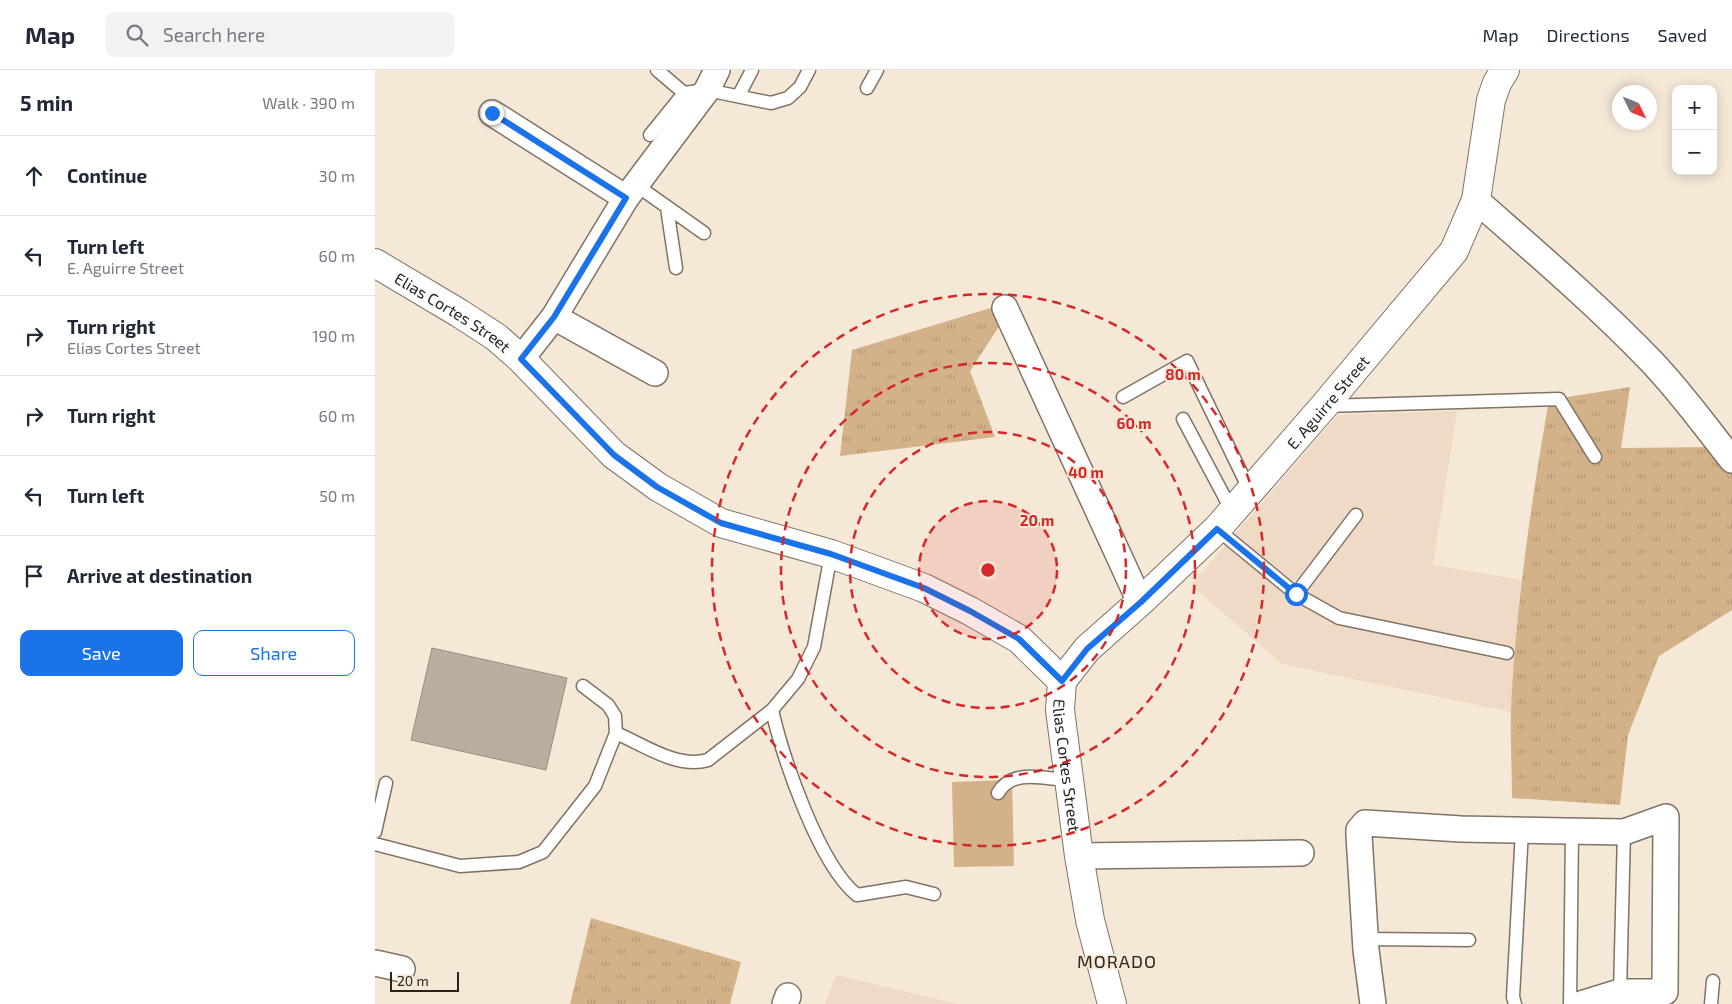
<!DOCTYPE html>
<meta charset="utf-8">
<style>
:root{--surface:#fff;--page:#f2f2f3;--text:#1f2937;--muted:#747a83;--line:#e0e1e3;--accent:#1a73e8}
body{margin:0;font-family:"Exo 2",sans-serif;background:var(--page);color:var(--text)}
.controls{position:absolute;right:15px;top:15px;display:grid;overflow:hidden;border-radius:10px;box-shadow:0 2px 12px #0003}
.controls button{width:45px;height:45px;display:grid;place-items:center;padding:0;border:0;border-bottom:1px solid var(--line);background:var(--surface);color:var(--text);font:25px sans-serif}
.compass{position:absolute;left:1237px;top:15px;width:45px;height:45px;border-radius:50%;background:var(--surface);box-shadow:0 2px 12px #0003;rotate:133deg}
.scale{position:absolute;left:15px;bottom:12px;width:69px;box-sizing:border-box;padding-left:5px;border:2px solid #29231d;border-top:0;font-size:14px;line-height:18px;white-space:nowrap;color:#29231d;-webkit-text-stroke:4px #f6e8d7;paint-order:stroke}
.stop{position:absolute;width:15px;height:15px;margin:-11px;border:4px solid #1a73e8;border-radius:50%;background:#fff}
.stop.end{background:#1a73e8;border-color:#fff;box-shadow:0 1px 5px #0008}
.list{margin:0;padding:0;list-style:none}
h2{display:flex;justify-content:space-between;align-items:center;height:65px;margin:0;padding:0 20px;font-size:21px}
h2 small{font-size:16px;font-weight:400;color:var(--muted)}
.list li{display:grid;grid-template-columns:32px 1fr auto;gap:15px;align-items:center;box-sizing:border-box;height:80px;padding:0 20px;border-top:1px solid var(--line)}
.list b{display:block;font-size:19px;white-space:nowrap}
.list p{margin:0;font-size:16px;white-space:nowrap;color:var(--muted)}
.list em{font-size:16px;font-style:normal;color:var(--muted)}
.actions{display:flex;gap:10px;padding:15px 20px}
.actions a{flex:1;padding:11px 0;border:1px solid var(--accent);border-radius:10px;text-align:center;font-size:18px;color:var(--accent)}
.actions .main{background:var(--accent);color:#fff}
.icon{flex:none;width:28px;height:28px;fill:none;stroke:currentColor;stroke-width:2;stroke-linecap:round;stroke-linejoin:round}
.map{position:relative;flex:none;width:1357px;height:934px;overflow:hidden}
header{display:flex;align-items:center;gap:30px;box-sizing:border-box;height:70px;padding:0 25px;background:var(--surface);border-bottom:1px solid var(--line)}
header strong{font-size:24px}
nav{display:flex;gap:28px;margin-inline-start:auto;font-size:18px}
.search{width:350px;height:45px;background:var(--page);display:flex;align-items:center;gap:12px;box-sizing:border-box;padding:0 18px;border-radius:10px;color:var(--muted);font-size:19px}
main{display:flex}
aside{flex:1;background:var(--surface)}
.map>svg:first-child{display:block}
.built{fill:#eedac5}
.grass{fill:url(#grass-tufts)}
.pitch{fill:#d3b189}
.building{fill:#bcae9f;stroke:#9a8d7e}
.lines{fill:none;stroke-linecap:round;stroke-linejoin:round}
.service-casing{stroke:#807365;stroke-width:15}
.minor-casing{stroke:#807365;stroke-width:28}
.tertiary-casing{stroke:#807365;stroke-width:30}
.service{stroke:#fff;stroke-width:12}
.minor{stroke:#fff;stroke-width:25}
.tertiary{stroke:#fff;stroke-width:28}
.route{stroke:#1a73e8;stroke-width:6}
.ring{fill:none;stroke:#d62828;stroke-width:2.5;stroke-dasharray:9 6}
.labels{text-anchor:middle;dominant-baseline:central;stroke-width:4;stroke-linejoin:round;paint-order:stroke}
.street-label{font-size:16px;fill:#29231d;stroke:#f6e8d7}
.neighbourhood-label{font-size:18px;letter-spacing:1px;fill:#32281b;stroke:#f6e8d7}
.centre{fill:#d62828;stroke:#f6e8d7;stroke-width:2.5}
.ring-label{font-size:15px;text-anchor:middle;font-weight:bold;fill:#d62828;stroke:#f6e8d7;stroke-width:4;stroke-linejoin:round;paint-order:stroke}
</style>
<header>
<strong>Map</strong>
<div class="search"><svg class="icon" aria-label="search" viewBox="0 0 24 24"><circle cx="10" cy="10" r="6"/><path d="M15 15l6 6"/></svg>Search here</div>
<nav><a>Map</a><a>Directions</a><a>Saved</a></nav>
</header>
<main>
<aside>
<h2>5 min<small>Walk · 390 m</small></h2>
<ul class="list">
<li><svg class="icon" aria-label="ahead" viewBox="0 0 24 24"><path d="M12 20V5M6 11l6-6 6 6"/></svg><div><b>Continue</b></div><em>30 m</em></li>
<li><svg class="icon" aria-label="left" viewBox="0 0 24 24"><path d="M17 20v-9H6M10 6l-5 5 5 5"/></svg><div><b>Turn left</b><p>E. Aguirre Street</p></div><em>60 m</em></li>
<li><svg class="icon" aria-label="right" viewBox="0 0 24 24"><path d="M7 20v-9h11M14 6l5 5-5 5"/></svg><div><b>Turn right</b><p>Elias Cortes Street</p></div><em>190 m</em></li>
<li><svg class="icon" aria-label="right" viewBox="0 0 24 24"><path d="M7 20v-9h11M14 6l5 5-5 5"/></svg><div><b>Turn right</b></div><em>60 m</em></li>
<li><svg class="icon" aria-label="left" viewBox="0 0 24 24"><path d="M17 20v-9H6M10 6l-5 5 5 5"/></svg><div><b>Turn left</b></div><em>50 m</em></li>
<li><svg class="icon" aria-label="arrive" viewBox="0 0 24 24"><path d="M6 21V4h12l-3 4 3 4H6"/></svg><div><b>Arrive at destination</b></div></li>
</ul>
<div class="actions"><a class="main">Save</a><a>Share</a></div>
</aside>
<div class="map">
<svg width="1357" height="934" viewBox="0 0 1357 934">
<defs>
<pattern id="grass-tufts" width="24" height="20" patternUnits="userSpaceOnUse" patternTransform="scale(1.25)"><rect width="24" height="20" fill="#d3b189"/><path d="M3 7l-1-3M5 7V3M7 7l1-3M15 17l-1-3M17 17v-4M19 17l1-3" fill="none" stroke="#b59876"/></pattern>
</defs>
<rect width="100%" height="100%" fill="#f6e8d7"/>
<path class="built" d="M1082,341L1058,495L1146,510L1136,642L907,594L816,515L963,345Z
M461,905L582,934H450Z"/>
<path class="grass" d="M619,237L625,255L595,301L620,367L465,386L477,280Z
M1255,317L1246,378L1343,377L1357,401V540L1284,586L1253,665L1245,735L1137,728C1137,699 1135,669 1136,640C1141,535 1156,433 1174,330Z
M216,848L366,892L355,934H195Z"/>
<path class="pitch" d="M637,710L639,796L579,797L577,712Z"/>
<path class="building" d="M57,578L192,608L171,700L36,670Z"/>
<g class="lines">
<g class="service-casing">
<path id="service" d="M282,0L309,23
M492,18L502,0
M364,25L377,0
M275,65L309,23L332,20L396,33L413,28L425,17L434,0
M261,115L329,163
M292,138L301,198
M748,327L812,291L875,421
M950,336L1184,329L1220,387
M808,349L857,441
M842,459L921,524L964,548L1132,583
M921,524L981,445
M397,640C408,688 444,795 482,825L531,817L559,824
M241,663C269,675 302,699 333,690L397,640L423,609L439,577L456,484
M623,723C637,698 669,709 693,710
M0,762L11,713
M0,774L85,796L144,792L168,782L220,716L241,663L240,646L233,635L208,616
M991,869L1094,870
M1245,922L1249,762
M1140,934L1138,927L1147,760
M1195,934L1197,761
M1336,934L1338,911"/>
</g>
<g class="minor-casing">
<path id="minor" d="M117,43L251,128
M1101,130C1160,182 1220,233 1275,290C1305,321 1330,356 1357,390
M630,238L765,532
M179,247L280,303
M146,289L179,247L251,128L332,20L342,0
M704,786L926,783
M0,893L27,899
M410,934L413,926
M998,934L991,880L984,765V760L990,753L1086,759L1249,762L1291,747L1290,922H1245L1206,934"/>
</g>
<g class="tertiary-casing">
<g id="tertiary">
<path id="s1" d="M0,193L84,243L121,267L146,289L239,385L283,417L346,453L456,484L549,518L595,541L644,569L687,611L685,640L704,786L715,850L737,934"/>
<path id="s2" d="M687,611L712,579L765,532L842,459L949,336L1079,181L1101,130L1116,30L1122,13L1130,0"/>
</g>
</g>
<use href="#service" class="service"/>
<use href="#minor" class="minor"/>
<use href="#tertiary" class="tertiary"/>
</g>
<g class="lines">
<path class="route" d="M117,43L251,128L179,247L146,289L239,385L282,417L346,453L456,484L549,518L595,541L644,569L687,611L712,579L766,532L842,459L921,524"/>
</g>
<circle cx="613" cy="500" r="69" fill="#d62828" fill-opacity=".12"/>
<g class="ring">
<circle cx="613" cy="500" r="69"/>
<circle cx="613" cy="500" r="138"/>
<circle cx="613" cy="500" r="207"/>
<circle cx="613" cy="500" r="276"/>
</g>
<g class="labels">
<g class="street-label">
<text stroke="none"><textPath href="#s1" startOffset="92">Elias Cortes Street</textPath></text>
<text stroke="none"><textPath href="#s2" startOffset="386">E. Aguirre Street</textPath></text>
<text stroke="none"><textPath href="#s1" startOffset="902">Elias Cortes Street</textPath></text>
</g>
<g class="neighbourhood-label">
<text x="742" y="891">MORADO</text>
</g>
</g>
<circle cx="613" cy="500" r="8" class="centre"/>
<g class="ring-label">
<text x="808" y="310">80 m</text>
<text x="759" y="359">60 m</text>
<text x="711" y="408">40 m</text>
<text x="662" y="456">20 m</text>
</g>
</svg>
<div class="controls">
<button>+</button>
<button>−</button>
</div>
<svg class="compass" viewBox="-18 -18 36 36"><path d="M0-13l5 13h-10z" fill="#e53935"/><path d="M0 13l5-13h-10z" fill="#747a83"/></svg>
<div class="scale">20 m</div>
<div class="stop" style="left:921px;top:524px"></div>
<div class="stop end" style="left:117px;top:43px"></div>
</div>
</main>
